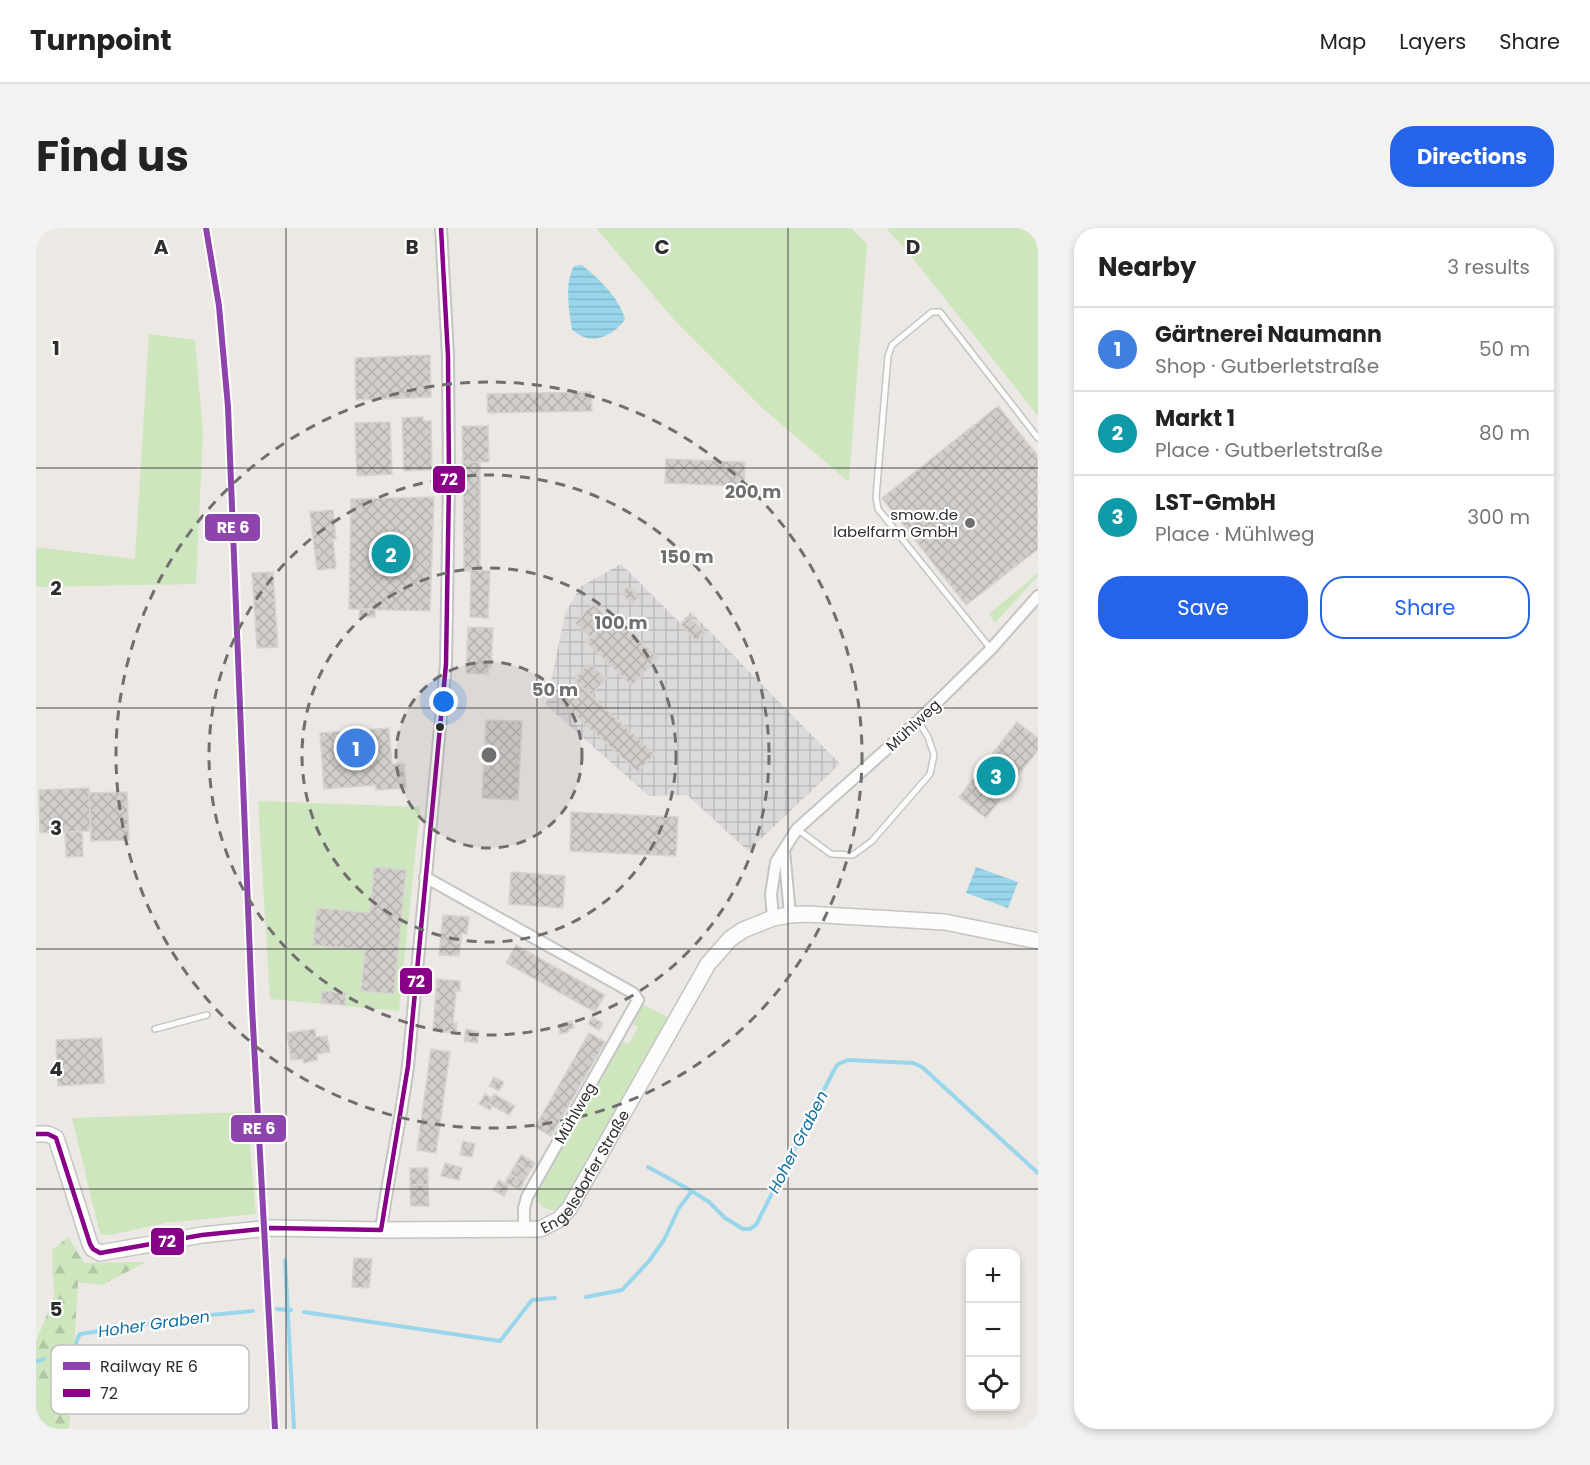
<!DOCTYPE html>
<meta charset="utf-8">
<style>
:root{--surface:#fff;--page:#f2f2f2;--text:#222;--muted:#767676;--line:#e0e0e0;--accent:#2563eb}
body{margin:0;font-family:Poppins,sans-serif;background:var(--page);color:var(--text)}
.controls{position:absolute;right:18px;bottom:18px;display:grid;overflow:hidden;border-radius:12px;box-shadow:0 3px 9px #0003}
.controls button{width:54px;height:54px;display:grid;place-items:center;padding:0;border:0;border-bottom:2px solid var(--line);background:var(--surface);color:var(--text);font:30px sans-serif}
.you{position:absolute;left:408px;top:474px;width:21px;height:21px;margin:-15px;border:4px solid #fff;border-radius:50%;background:#1a73e8;box-shadow:0 0 0 9px #1a73e833}
.badge{display:grid;place-items:center;width:39px;height:39px;border-radius:50%;background:var(--accent);color:#fff;font-size:20px;font-weight:700}
.pin{position:absolute;translate:-50% -50%;border:3px solid #fff;box-shadow:0 2px 6px #0006}
.list{margin:0;padding:0;list-style:none}
h2{display:flex;justify-content:space-between;align-items:center;height:78px;margin:0;padding:0 24px;font-size:26px}
h2 small{font-size:20px;font-weight:400;color:var(--muted)}
.list li{display:grid;grid-template-columns:39px 1fr auto;gap:18px;align-items:center;box-sizing:border-box;height:84px;padding:0 24px;border-top:2px solid var(--line)}
.list b{display:block;font-size:22px;white-space:nowrap}
.list p{margin:0;font-size:20px;white-space:nowrap;color:var(--muted)}
.list em{font-size:20px;font-style:normal;color:var(--muted)}
.actions{display:flex;gap:12px;padding:18px 24px}
.actions a{flex:1;padding:14px 0;border:2px solid var(--accent);border-radius:24px;text-align:center;font-size:21px;color:var(--accent)}
.actions .main{background:var(--accent);color:#fff}
.icon{flex:none;width:33px;height:33px;fill:none;stroke:currentColor;stroke-width:2;stroke-linecap:round;stroke-linejoin:round}
.map{position:relative;flex:none;width:1002px;height:1201px;overflow:hidden;border-radius:24px}
header{display:flex;align-items:center;gap:36px;box-sizing:border-box;height:84px;padding:0 30px;background:var(--surface);border-bottom:2px solid var(--line)}
header strong{font-size:28px}
nav{display:flex;gap:33px;margin-inline-start:auto;font-size:21px}
.intro{display:flex;align-items:center;justify-content:space-between;box-sizing:border-box;height:144px;padding:0 36px}
h1{margin:0;font-size:42px}
.button{padding:15px 27px;border-radius:24px;background:var(--accent);color:#fff;font-size:21px;font-weight:700}
main{display:flex;gap:36px;padding:0 36px}
aside{flex:1;background:var(--surface);border-radius:24px;box-shadow:0 3px 9px #0003}
.map>svg:first-child{display:block}
.industrial{fill:url(#industrial-grid)}
.green{fill:#cee6be}
.forest{fill:url(#forest-firs)}
.water{fill:url(#water-rules)}
.lines{fill:none;stroke-linecap:round;stroke-linejoin:round}
.stream{stroke:#99d6ec;stroke-width:4}
.building{fill:url(#building-cross-hatch);stroke:#d7d4d0;stroke-width:1.5}
.service-casing{stroke:#c5c4c5;stroke-width:8}
.minor-casing{stroke:#c5c4c5;stroke-width:14}
.secondary-casing{stroke:#c5c4c5;stroke-width:18}
.service{stroke:#fcfcfb;stroke-width:5}
.minor{stroke:#fcfcfb;stroke-width:10}
.secondary{stroke:#fcfcfb;stroke-width:15}
.bus-1-casing{stroke:#fff;stroke-width:9}
.bus-1{stroke:#808;stroke-width:4.5}
.rail-1-casing{stroke:#fff;stroke-width:10}
.rail-1{stroke:#8e44ad;stroke-width:6}
.grid{fill:none;stroke:#2e2e2e;stroke-width:1.5;stroke-opacity:0.55}
.ring{fill:none;stroke:#706f6e;stroke-width:3;stroke-dasharray:10 8}
.poi-dot{fill:#706f6e;stroke:#fff;stroke-width:2}
.bus-dot{fill:#2e2e2e;stroke:#fff;stroke-width:2}
.labels{text-anchor:middle;dominant-baseline:central;stroke-width:4.5;stroke-linejoin:round;paint-order:stroke}
.poi-label{font-size:15px;fill:#2e2e2e;stroke:#fff;text-anchor:end}
.street-label{font-size:15px;fill:#2e2e2e;stroke:#fff}
.water-label{font-size:16px;font-style:italic;fill:#0d6fa3;stroke:#fff}
.key{fill:#fff;stroke:#c0c0c0;stroke-width:1.5}
.key-label{font-size:16px;fill:#2e2e2e}
.grid-label{font-size:20px;text-anchor:middle;font-weight:bold;fill:#2e2e2e;stroke:#fff;stroke-width:4.5;stroke-linejoin:round;paint-order:stroke}
.centre{fill:#706f6e;stroke:#fff;stroke-width:3}
.ring-label{font-size:18px;text-anchor:middle;font-weight:bold;fill:#706f6e;stroke:#fff;stroke-width:4.5;stroke-linejoin:round;paint-order:stroke}
.line-badge{stroke:#fff;stroke-width:2}
.badge-label{font-size:16px;text-anchor:middle;font-weight:bold;fill:#fff}
</style>
<header>
<strong>Turnpoint</strong>
<nav><a>Map</a><a>Layers</a><a>Share</a></nav>
</header>
<div class="intro"><h1>Find us</h1><a class="button">Directions</a></div>
<main>
<div class="map">
<svg width="1002" height="1201" viewBox="0 0 1002 1201">
<defs>
<pattern id="industrial-grid" width="8" height="8" patternUnits="userSpaceOnUse" patternTransform="scale(1.5)"><rect width="8" height="8" fill="#dcd9db"/><path d="M0 4h8M4 0v8" fill="none" stroke="#bdbbbc"/></pattern>
<pattern id="forest-firs" width="22" height="20" patternUnits="userSpaceOnUse" patternTransform="scale(1.5)"><rect width="22" height="20" fill="#cee6be"/><path d="M5 1l3.5 6h-7zM16 11l3.5 6h-7z" fill="#b1c6a4"/></pattern>
<pattern id="water-rules" width="6" height="5" patternUnits="userSpaceOnUse" patternTransform="scale(1.5)"><rect width="6" height="5" fill="#99d6ec"/><path d="M0 2.5h6" fill="none" stroke="#84b8cb"/></pattern>
<pattern id="building-cross-hatch" width="8" height="8" patternUnits="userSpaceOnUse" patternTransform="scale(1.5)"><rect width="8" height="8" fill="#d1cecb"/><path d="M0 0l8 8M0 8l8-8" fill="none" stroke="#b4b1af"/></pattern>
</defs>
<rect width="100%" height="100%" fill="#ece8e4"/>
<path class="industrial" d="M585,336L644,395L655,384L804,536L712,623L651,567L613,568L510,477L529,386L544,359Z"/>
<path class="green" d="M560,0H815L831,16L813,254L725,179L640,94Z
M850,0H1002V188L871,23Z
M113,106L159,112L167,205L160,356L0,359V319L99,331Z
M1002,345V348L959,395L953,386Z
M222,573L384,579L363,783L234,771Z
M607,777L632,789L527,975L519,982C508,982 497,975 501,963L586,813L593,816L602,799L596,796Z
M211,884L220,986L129,995L74,1007L65,1006L62,998L36,890Z
M23,1153L18,1201H0V1155Z"/>
<path class="forest" d="M32,1009L48,1035L110,1034L66,1057L42,1054L33,1201H18L23,1154L0,1155V1114L18,1068L16,1022Z"/>
<path class="water" d="M546,37C563,51 583,69 589,91C582,103 563,115 548,109C544,108 540,104 536,102C533,82 528,56 538,38Z
M940,639L982,654L972,680L930,665Z"/>
<g class="lines">
<path class="stream" d="M612,939L656,963
M249,1032L258,1201
M550,1069L586,1062L613,1033L628,1012L643,980L656,963L673,974L689,990L707,1001H714L720,997L798,842L802,836L812,832L877,835L886,839L1002,945
M241,1081L255,1082
M268,1084L464,1113L496,1072L519,1070
M33,1129C42,1121 38,1114 44,1106L164,1088L217,1083
M0,1134L8,1131"/>
</g>
<path class="building" d="M394,127L395,169L320,172L319,130Z
M555,164L556,183L452,185L451,166Z
M962,178L1002,228V321L930,377L846,270Z
M387,189V193H395L396,242L368,243L366,190Z
M354,194L356,246L321,248L319,195Z
M426,198H452L453,234H427Z
M630,231L709,234L708,258L629,255Z
M427,234H444V342L428,343Z
M398,269L394,383L313,381L315,271Z
M297,282L300,311H297L300,340L281,342L274,284Z
M435,342L454,343L452,390L434,389Z
M237,344L242,419L221,420L216,345Z
M592,358L603,369L596,376L585,365Z
M557,376L573,391L555,410L539,395L547,387L546,382L550,383Z
M324,381H339V389H323Z
M572,383L622,430L596,458L550,414L573,391L568,387Z
M653,389L669,405L660,413L645,397Z
M432,399L457,400L455,440H452V446L430,445Z
M553,435L570,450L555,467L538,452Z
M541,455L619,526L602,544L524,474Z
M450,492L486,493L482,572L446,570Z
M981,494L1002,510V522L950,590L923,569Z
M353,500L356,536H368L370,560L340,562V557L288,561L284,505Z
M53,560L55,603L4,605L3,562Z
M91,564L93,612L55,613L53,565Z
M535,584L642,589L640,628L534,623Z
M29,604H46L47,628L30,629Z
M338,639L370,642L358,766L325,763L329,722L277,717L281,680L334,685Z
M475,644L529,648L527,680L473,676Z
M407,687L433,689L431,706L426,705L423,728L403,727Z
M480,717L569,767L559,784L470,735Z
M401,751L424,753V763H420L417,795H421L420,805L397,803Z
M286,763L310,765L309,777L285,775Z
M556,789L567,795L563,802L552,796Z
M536,793L538,800L533,801V804L524,806L522,797Z
M279,801L280,809L291,808L294,824L281,826V832L268,835L267,831L255,832L251,805Z
M430,801L443,804L441,815L428,813Z
M553,805L569,814L515,908L499,899Z
M66,810L68,855L22,858L20,812Z
M395,821L414,824L400,925L381,922Z
M458,849L468,854L463,863L453,858Z
M449,866L456,870L453,876L456,878L454,882L443,876Z
M458,866L479,878L473,887L453,876Z
M427,913L439,916L436,929L424,927Z
M485,927L499,935L494,943L480,935Z
M409,935L426,940L423,952L405,948Z
M480,935L494,943L488,953L474,946Z
M374,940H392V957H374Z
M474,946L488,953L484,962L469,955Z
M463,952L473,959L468,968L457,962Z
M374,957H392L393,978H375Z
M318,1030L336,1031L333,1060L316,1059Z"/>
<g class="lines">
<g class="service-casing">
<path id="service" d="M955,421L842,281L840,269L852,128L856,117L896,84H904L1002,210
M761,601L795,626L817,627L836,613L894,546L898,527L892,509L882,493
M119,801L171,787"/>
</g>
<g class="minor-casing">
<path id="minor" d="M748,622L754,687
M389,649L597,765L602,772L491,969L488,980V1001
M737,690L735,666L740,634L761,601L882,493L955,421L1002,368
M345,1002C352,947 365,893 372,838L410,436L413,253L412,128L405,0"/>
</g>
<g class="secondary-casing">
<g id="secondary">
<path id="s1" d="M0,906H12L20,910L54,1016L57,1021L64,1025L166,1007L235,1000L345,1002L504,1001L522,992L533,981L672,736L694,711L707,702L737,690L754,687L770,686L909,694L1002,713"/>
</g>
</g>
<use href="#service" class="service"/>
<use href="#minor" class="minor"/>
<use href="#secondary" class="secondary"/>
<g class="bus-1-casing">
<path id="bus-1" d="M0,906H12L20,910L54,1016L57,1021L64,1025L166,1007L235,1000L345,1002
M345,1002L372,838L410,436L413,253L412,128L405,0"/>
</g>
<use href="#bus-1" class="bus-1"/>
<g class="rail-1-casing">
<path id="rail-1" d="M170,0L183,78L192,179L216,779L239,1201"/>
</g>
<use href="#rail-1" class="rail-1"/>
</g>
<path class="grid" d="M250,0V1201M501,0V1201M752,0V1201M0,240H1002M0,480H1002M0,721H1002M0,961H1002"/>
<circle cx="453" cy="527" r="93" fill="#706f6e" fill-opacity=".12"/>
<g class="ring">
<circle cx="453" cy="527" r="93"/>
<circle cx="453" cy="527" r="187"/>
<circle cx="453" cy="527" r="280"/>
<circle cx="453" cy="527" r="373"/>
</g>
<circle class="poi-dot" cx="934" cy="295" r="6"/>
<circle class="bus-dot" cx="404" cy="499" r="5"/>
<g class="labels">
<g class="poi-label">
<text x="922" y="286">smow.de<tspan x="922" dy="17">labelfarm GmbH</tspan></text>
</g>
<g class="street-label">
<text transform="translate(877 497) rotate(-43)">Mühlweg</text>
<text transform="translate(539 885) rotate(-60)">Mühlweg</text>
<text stroke="none"><textPath href="#s1" startOffset="663">Engelsdorfer Straße</textPath></text>
</g>
<g class="water-label">
<text transform="translate(762 914) rotate(-63)">Hoher Graben</text>
<text transform="translate(118 1096) rotate(-8)">Hoher Graben</text>
</g>
</g>
<rect x="15" y="1117" width="198" height="69" rx="9" class="key"/>
<rect x="27" y="1134" width="27" height="8" fill="#8e44ad"/>
<rect x="27" y="1161" width="27" height="8" fill="#808"/>
<g class="key-label">
<text x="64" y="1144">Railway RE 6</text>
<text x="64" y="1171">72</text>
</g>
<g class="grid-label">
<text x="125" y="26">A</text>
<text x="376" y="26">B</text>
<text x="626" y="26">C</text>
<text x="877" y="26">D</text>
<text x="20" y="127">1</text>
<text x="20" y="367">2</text>
<text x="20" y="607">3</text>
<text x="20" y="848">4</text>
<text x="20" y="1088">5</text>
</g>
<circle cx="453" cy="527" r="9" class="centre"/>
<g class="ring-label">
<text x="717" y="270">200 m</text>
<text x="651" y="335">150 m</text>
<text x="585" y="401">100 m</text>
<text x="519" y="468">50 m</text>
</g>
<g class="line-badge">
<rect x="396" y="237" width="34" height="29" rx="6" fill="#808"/>
<rect x="168" y="285" width="57" height="29" rx="6" fill="#8e44ad"/>
<rect x="363" y="739" width="34" height="28" rx="6" fill="#808"/>
<rect x="194" y="886" width="57" height="29" rx="6" fill="#8e44ad"/>
<rect x="114" y="999" width="35" height="29" rx="6" fill="#808"/>
</g>
<g class="badge-label">
<text x="413" y="257">72</text>
<text x="197" y="305">RE 6</text>
<text x="380" y="759">72</text>
<text x="223" y="906">RE 6</text>
<text x="131" y="1019">72</text>
</g>
</svg>
<div class="controls">
<button>+</button>
<button>−</button>
<button><svg class="icon" aria-label="locate" viewBox="0 0 24 24"><circle cx="12" cy="12" r="6"/><path d="M12 2v4M12 18v4M2 12h4M18 12h4"/></svg></button>
</div>
<div class="you"></div>
<div class="pin badge" style="left:320px;top:520px;background:#3f7fe0">1</div>
<div class="pin badge" style="left:355px;top:326px;background:#0f9aa8">2</div>
<div class="pin badge" style="left:960px;top:548px;background:#0f9aa8">3</div>
</div>
<aside>
<h2>Nearby<small>3 results</small></h2>
<ul class="list">
<li><span class="badge" style="background:#3f7fe0">1</span><div><b>Gärtnerei Naumann</b><p>Shop · Gutberletstraße</p></div><em>50 m</em></li>
<li><span class="badge" style="background:#0f9aa8">2</span><div><b>Markt 1</b><p>Place · Gutberletstraße</p></div><em>80 m</em></li>
<li><span class="badge" style="background:#0f9aa8">3</span><div><b>LST-GmbH</b><p>Place · Mühlweg</p></div><em>300 m</em></li>
</ul>
<div class="actions"><a class="main">Save</a><a>Share</a></div>
</aside>
</main>
